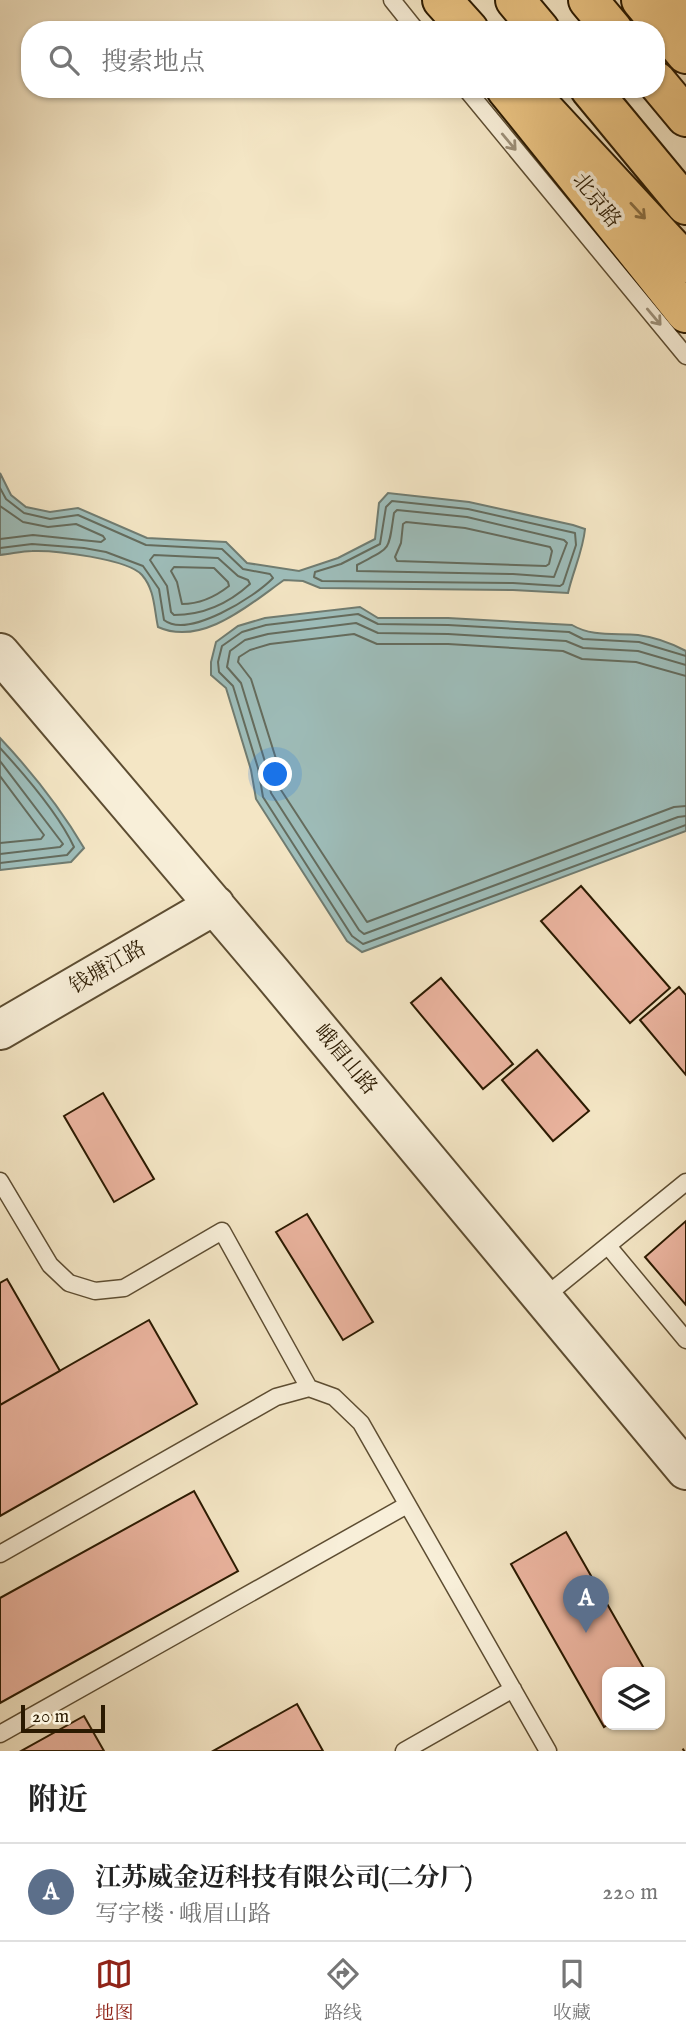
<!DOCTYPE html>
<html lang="zh">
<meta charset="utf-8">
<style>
:root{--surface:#fff;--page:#f6f6f6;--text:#222;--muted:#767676;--line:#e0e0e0;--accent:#8f2418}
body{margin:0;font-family:"IM FELL English","Noto Serif SC",serif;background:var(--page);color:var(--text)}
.controls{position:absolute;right:21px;bottom:21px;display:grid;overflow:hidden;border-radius:14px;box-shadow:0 2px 5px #0004}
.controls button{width:63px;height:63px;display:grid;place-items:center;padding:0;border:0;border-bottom:2px solid var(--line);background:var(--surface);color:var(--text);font:35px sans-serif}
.scale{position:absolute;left:21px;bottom:18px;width:84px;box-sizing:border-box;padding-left:7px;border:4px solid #2b1a01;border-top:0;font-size:19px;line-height:24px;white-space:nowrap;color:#2b1a01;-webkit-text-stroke:5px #f8efd9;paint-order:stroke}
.you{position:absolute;left:276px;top:775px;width:24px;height:24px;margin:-18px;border:5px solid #fff;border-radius:50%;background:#1a73e8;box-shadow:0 0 0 10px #1a73e833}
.badge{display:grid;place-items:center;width:46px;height:46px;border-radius:50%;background:var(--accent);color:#fff;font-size:23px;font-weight:700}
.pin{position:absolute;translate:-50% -58px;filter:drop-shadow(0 2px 4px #0008)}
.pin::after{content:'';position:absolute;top:37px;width:24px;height:21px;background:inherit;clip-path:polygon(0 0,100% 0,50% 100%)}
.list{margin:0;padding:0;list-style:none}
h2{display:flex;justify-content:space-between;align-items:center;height:91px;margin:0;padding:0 28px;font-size:30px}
h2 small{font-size:23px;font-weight:400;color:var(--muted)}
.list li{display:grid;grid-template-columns:46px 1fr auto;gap:21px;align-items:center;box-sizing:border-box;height:98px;padding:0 28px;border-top:2px solid var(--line)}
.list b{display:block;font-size:26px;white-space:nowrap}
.list p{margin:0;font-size:23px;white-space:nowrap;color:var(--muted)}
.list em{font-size:23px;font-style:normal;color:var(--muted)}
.icon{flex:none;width:38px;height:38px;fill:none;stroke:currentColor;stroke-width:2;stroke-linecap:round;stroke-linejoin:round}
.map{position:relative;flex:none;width:686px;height:1751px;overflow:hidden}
.search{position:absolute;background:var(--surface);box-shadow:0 2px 5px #0004;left:21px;right:21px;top:21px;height:77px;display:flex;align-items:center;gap:18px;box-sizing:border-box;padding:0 24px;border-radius:28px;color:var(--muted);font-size:26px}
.sheet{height:189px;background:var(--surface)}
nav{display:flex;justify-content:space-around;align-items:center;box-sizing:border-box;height:98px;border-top:2px solid var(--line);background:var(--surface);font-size:19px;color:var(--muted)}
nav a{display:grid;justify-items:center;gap:4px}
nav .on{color:var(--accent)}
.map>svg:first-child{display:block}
.water{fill:#9ebebb;stroke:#707c71;stroke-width:2}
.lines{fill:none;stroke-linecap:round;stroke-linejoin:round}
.shore{stroke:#646c5e;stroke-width:2}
.building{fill:#ebb49f;stroke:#2b1a01;stroke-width:2}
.service-casing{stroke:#5d4d32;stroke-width:19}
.tertiary-casing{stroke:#5d4d32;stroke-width:42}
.primary-casing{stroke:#2b1a01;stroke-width:42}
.trunk-casing{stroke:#2b1a01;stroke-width:42}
.path{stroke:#2b1a01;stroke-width:4.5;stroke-dasharray:2 3.5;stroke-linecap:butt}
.service{stroke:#f8efd9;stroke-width:16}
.tertiary{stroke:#f8efd9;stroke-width:38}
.primary{stroke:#eac382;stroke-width:38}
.trunk{stroke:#eac382;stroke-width:38}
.oneway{stroke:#9c8f78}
.oneway2{stroke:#8a6e42}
.labels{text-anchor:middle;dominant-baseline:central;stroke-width:7;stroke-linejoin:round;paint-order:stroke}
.street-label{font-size:21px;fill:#2b1a01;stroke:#f8efd9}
</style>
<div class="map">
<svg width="686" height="1751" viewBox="0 0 686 1751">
<rect width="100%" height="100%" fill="#f4e6c5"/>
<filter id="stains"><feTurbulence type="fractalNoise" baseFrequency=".00286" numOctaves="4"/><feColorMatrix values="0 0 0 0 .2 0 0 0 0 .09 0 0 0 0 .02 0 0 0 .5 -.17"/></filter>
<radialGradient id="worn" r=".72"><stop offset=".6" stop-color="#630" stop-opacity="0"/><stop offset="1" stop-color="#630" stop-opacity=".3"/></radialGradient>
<path class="water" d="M0,473L11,495L26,507L50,512L78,508L147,538L226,542L247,563L299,571L338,558L375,539L379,503L388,493L469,502L573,525L585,529C583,551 573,571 568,593L513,590L320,588L303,581L284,580C250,604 202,647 158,627C154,609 155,590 142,575C128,559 55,550 32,551C22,551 11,554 0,555Z
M360,607L378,618H448L572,625C592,637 615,633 638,635C654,637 671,643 686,651V831L362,952L347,941L256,799L251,770L226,688L211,675V662L216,642L238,626L265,618Z
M0,738C31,771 61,809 84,848L71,862L0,870Z"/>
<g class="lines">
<path class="shore" d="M0,488L6,499L24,513L50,519L78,515L146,545L222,549L243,569L270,574L273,578C255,597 188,639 164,620L159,589L143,566L106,552L84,548L32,544L0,548
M392,501L468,509L575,533L576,545L563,584L560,586L513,583L322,581L314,577L315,572L341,564L380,544L386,507Z
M0,506L23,522L48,527L76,524L103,536L105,539L101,542L33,535L0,539
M397,510L467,517L564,540L567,543L554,577L513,574L357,571V565C392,546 388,553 394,513Z
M406,522L465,528L550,547L552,551L549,564L546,566L397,561L395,557L401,543L403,524Z
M154,555L218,558L238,576L248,580L250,584C228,604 203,615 174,615L171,612L167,586L150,560Z
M174,567L214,568L228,582L229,586C215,597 200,604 182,604L177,582L171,571Z
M686,656L639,642L583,639L569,632L448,625L378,624L358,614L266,625L242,632L222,646L218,662L219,672L233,686L258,768L263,797L352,936L363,944L686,825
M686,665L638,651L583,648L566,641L448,634L378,633L356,623L268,634L245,640L230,651L227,667L241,683L266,765L271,793L359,930L364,934L678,817L686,816
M686,676L636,662L582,659L563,651L448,644H377L354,634L270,644L250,650L239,657L238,662L251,679L277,762L281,790L367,922L674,807L686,806
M0,748C24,774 59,815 74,847L67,855L0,863
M0,761L63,844L60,847L0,854
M0,776L44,835L41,839L0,843"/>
</g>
<path class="building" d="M581,886L670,988L630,1023L541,921Z
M441,978L513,1064L483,1089L411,1003Z
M679,987L686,995V1075L640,1020Z
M537,1050L589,1111L553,1141L502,1080Z
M103,1093L154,1179L114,1202L64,1116Z
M307,1214L373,1322L343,1340L276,1232Z
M686,1221V1305L645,1257Z
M7,1279L60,1371L0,1405V1283Z
M149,1320L197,1404L0,1516V1405Z
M194,1491L238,1571L0,1703V1598Z
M566,1532L646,1672H607V1725L604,1727L511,1564Z
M297,1704L323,1751H213Z
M84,1716L104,1751H21Z"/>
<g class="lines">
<g class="service-casing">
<path id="service" d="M392,0L416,30
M466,89L686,356
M0,1181L50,1265L69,1283L95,1291L124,1288L222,1231L309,1388
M608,1246L686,1340
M543,1298L686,1182
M0,1554L276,1397L309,1388L334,1397L361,1423L548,1751
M0,1734L407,1505
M404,1751L513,1689"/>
</g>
<g class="tertiary-casing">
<path id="tertiary" d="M0,653L271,972L686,1470
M0,1030L215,905"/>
</g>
<g class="primary-casing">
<path id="primary" d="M675,0L686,12
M506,89L686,313"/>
</g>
<g class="trunk-casing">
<path id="trunk" d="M442,0L469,30
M515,0L540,30
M588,0L613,30
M641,0L686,54
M656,81L686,117
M525,89L686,263
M590,89L686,205"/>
</g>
<path class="path" d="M683,1751L686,1749"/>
<use href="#service" class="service"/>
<use href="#tertiary" class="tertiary"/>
<use href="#primary" class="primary"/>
<use href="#trunk" class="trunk"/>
</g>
<defs><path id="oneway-shaft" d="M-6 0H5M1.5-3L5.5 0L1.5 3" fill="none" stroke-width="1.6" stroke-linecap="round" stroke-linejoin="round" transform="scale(1.75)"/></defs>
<g class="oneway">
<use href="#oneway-shaft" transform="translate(509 142) rotate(50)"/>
<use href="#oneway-shaft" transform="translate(654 317) rotate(50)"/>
</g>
<use class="oneway2" href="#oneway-shaft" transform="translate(638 211) rotate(47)"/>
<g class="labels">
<g class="street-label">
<text transform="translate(596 201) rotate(51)">北京路</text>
<text transform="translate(108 968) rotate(-30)">钱塘江路</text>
<text transform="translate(345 1060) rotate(50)">峨眉山路</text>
</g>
</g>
<rect width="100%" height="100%" filter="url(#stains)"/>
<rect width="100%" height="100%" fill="url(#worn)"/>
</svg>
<div class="controls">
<button><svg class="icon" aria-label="layers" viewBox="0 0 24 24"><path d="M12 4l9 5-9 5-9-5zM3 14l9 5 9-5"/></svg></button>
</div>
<div class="scale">20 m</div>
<div class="you"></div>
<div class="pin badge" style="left:586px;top:1633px;background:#5c6f8a">A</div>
<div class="search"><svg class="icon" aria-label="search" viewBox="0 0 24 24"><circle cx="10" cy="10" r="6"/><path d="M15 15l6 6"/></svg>搜索地点</div>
</div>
<section class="sheet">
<h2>附近<small></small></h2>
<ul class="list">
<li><span class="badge" style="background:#5c6f8a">A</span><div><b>江苏威金迈科技有限公司(二分厂)</b><p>写字楼 · 峨眉山路</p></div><em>220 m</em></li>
</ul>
</section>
<nav>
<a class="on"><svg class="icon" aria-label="map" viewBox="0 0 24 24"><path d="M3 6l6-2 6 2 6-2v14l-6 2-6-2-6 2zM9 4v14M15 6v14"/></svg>地图</a>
<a><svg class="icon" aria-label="directions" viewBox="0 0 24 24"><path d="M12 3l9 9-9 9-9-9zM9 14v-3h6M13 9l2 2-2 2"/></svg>路线</a>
<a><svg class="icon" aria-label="saved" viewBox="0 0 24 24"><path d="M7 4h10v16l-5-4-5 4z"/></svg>收藏</a>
</nav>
